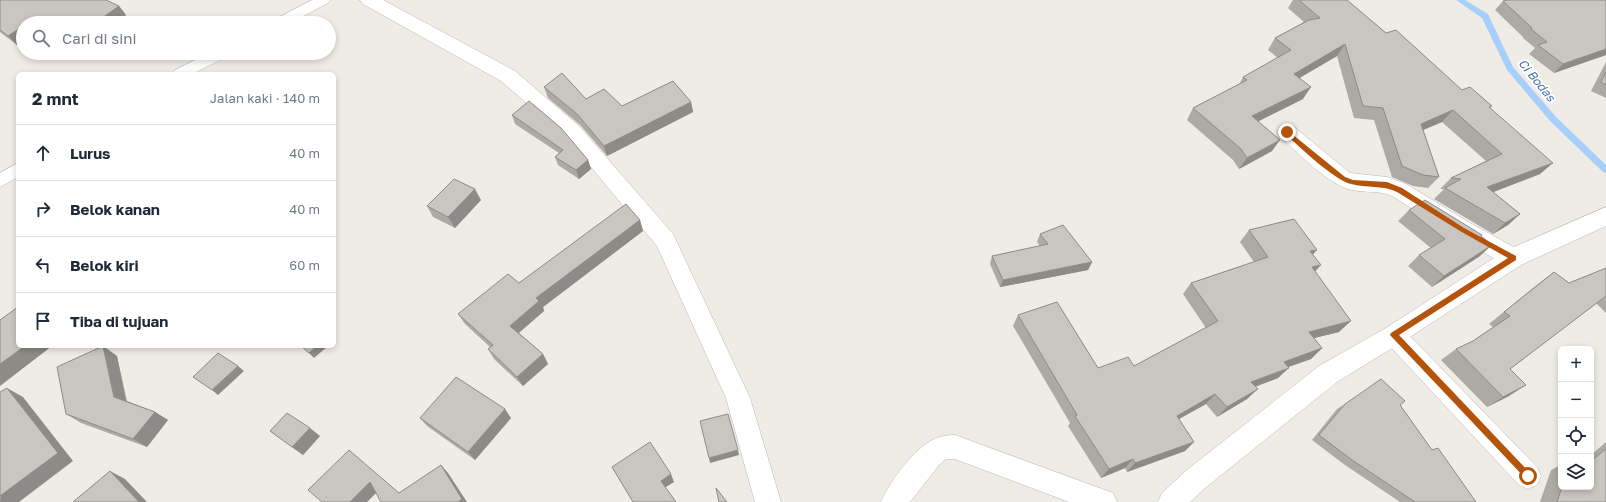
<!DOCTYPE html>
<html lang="id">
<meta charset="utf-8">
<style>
:root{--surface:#fff;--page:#f6f6f7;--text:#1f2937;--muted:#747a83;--line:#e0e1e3}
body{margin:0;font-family:"Golos Text",sans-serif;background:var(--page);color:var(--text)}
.controls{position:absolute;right:12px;bottom:12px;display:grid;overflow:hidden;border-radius:6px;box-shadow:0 2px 6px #0003}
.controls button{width:36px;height:36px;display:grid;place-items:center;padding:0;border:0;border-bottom:1px solid var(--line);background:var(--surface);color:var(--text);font:20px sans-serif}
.stop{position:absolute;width:12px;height:12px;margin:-9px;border:3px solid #b45309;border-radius:50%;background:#fff}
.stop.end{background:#b45309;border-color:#fff;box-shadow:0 1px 4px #0008}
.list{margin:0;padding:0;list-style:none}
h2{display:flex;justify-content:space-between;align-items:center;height:52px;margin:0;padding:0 16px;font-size:17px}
h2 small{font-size:13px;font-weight:400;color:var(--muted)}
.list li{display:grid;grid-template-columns:26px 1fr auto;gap:12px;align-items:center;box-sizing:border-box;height:56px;padding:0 16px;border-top:1px solid var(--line)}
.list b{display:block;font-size:15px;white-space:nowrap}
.list em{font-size:13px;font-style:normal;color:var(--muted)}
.icon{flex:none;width:22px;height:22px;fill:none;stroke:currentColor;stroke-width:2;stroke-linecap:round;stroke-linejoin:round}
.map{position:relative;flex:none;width:1606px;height:502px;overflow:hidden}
.search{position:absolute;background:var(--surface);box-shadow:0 2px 6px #0003;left:16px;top:16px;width:320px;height:44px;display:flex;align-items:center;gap:10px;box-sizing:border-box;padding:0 14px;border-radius:22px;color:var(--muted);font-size:15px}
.panel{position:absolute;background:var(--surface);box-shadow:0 2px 6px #0003;left:16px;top:72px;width:320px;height:276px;border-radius:6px}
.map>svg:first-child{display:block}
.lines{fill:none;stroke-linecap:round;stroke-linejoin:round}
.stream{fill:#a7cffb;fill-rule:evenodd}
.lane-casing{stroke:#b6b9bd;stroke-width:1}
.street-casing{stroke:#b6b9bd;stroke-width:1}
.secondary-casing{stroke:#b7babf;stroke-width:1}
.lane{fill:#fff;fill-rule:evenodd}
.street{fill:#fff;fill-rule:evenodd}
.secondary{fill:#fff;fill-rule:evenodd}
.wall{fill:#adaaa6}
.shaded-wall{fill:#8d8b87}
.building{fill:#c9c6c1;stroke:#8d8b87}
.route{fill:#b45309}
.labels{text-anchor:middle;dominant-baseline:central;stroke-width:4;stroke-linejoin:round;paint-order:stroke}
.water-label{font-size:12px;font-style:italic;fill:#4773b4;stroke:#fff}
</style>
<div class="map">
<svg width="1606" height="502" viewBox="0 0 1606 502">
<rect width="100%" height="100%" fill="#eeece4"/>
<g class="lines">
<path class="stream" d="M1456,0H1465L1488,14L1513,67L1556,117L1606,165V173L1603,172L1550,121L1507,70L1482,18Z"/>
<g class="lane-casing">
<path id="lane" d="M312,0H330L328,3L290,23H272L274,20Z
M209,53H228L226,57L192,74H173L175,70Z
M18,163V177L0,187V173Z"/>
</g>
<g class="street-casing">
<path id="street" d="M360,0H383L515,71L579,126L673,234L750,398L781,502H755L726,398L657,246L565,136L501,81L363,4Z
M1287,124L1294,127L1350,173L1387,177L1406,184L1470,223L1521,251L1524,258L1521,265L1513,267L1505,265L1454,235L1392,196C1379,190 1365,193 1352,190C1328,185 1299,153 1280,137L1277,132L1280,127Z
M1394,325L1402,328L1537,467L1541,476L1537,485L1528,489L1519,485L1386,342L1382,335L1386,328Z"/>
</g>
<g class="secondary-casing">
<path id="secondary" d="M1606,207V226L1521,265L1402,342L1337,382L1205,488L1190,502H1158L1162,493L1187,470L1319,366L1386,328L1505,251Z
M955,435L1113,493L1117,502H1069L955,459H946L939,465L910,502H881C889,483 911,453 929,442C937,437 945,435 955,435Z"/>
</g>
<use href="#lane" class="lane"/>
<use href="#street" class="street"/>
<use href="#secondary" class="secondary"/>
</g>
<path class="wall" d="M0,0L119,6L126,15L115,23H23V41L17,45L0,32Z
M1293,0H1347L1386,33L1462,90L1492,106L1490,107L1540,174L1493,192L1520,214L1508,225L1493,234L1434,199L1444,189H1440L1451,178L1486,161L1442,122L1423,130L1439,177L1428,188L1413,186L1392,177L1374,120L1354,118L1337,56L1299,78L1303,99L1258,121L1272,151L1239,169L1233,160L1187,120L1193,108L1239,85L1243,77L1278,58L1268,50L1275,38L1304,22L1288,8Z
M1606,0V55L1554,73L1529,54L1535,48L1523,38V37L1495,10L1503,1Z
M1606,62V98L1591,91Z
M544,87L586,99L622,106L691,102L693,112L607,156L580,125L548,98Z
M512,115L588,160L591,169L579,179L558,165L555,157L559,153L515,124Z
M481,200L455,228L433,217L427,206Z
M1409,210L1481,236L1480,256L1432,287L1408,266L1419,255L1431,248L1398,221Z
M640,220L643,231L543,307L544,311L519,333L543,354L548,364L523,386L494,359L488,349L490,347L465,324L458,314Z
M1249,230L1313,255L1315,271L1339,332L1314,338L1322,348L1311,359L1288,367L1278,378L1255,387L1247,399L1217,417L1206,404L1179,419L1185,451L1127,472L1125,468L1101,478L1068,426L1070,423L1013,326L1018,315L1098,368L1134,366L1206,328L1183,294L1191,283L1254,262L1240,242Z
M1040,234L1092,262L1088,270L1000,287L990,264L992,256L1040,246L1037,242Z
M1606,268V313L1596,303L1510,369L1509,396L1487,407L1441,360L1456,349L1473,341L1493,327L1489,324L1538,284L1554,272L1569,283Z
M103,346L117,356L127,401L155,412L168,420L147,447L81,423L66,414Z
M1345,404L1400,405L1432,450L1476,502H1400L1345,465L1312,440L1337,409Z
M420,418H511L475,460L427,426Z
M270,431L320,436L303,455Z
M1606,442V502H1540L1551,470L1561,465V487H1591V455Z
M612,467L674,482L665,487L676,502H633Z"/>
<path class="shaded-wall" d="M119,6L126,15L115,23H95Z
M31,21L33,23H27Z
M23,26V41L17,45L8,36Z
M1345,44L1337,56L1286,86L1294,74Z
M1606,49V55L1554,73L1563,64Z
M1311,87L1303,99L1245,128L1252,116Z
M691,102L693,112L607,156L604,146Z
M1453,110L1442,122L1411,135L1421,124Z
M1280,140L1272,151L1239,169L1247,158Z
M588,160L591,169L579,179L576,170Z
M1553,163L1540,174L1475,199L1487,187Z
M475,189L481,200L455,228L448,217Z
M1520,214L1508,225L1493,234L1505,223Z
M640,220L643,231L543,307L544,311L516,335L510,326L536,298Z
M1492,245L1480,256L1432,287L1444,276Z
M1317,250L1307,261L1310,251Z
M1092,262L1088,270L1000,287L1003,280Z
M1321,265L1310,277L1312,267Z
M1351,321L1339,332L1298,342L1309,332Z
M25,346H52L0,386V364Z
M103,346L117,356L127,406L114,397Z
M317,346H328L314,358L309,353Z
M1322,348L1311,359L1274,372L1284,362Z
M543,354L548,364L523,386L517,377Z
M238,366L244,371L218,395L212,390Z
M1289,368L1278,378L1241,392L1251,382Z
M1526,385L1509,396L1487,407L1503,397Z
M7,388L23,397L73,461L19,502H0Z
M1258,389L1247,399L1217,417L1227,407Z
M1215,394L1206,404L1168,425L1177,416Z
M505,409L511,418L475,460L468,452Z
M155,412L168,420L147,447L133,439Z
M310,428L320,436L303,455L292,447Z
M1194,442L1185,451L1127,472L1135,463Z
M738,450L739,455L710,463L709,458Z
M1133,459L1125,468L1101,478L1109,469Z
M441,465L448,473L467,502H458Z
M110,471L125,479L147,502H139Z
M671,474L674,482L664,488L661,481Z
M370,482L379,490L367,502H350Z"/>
<path class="building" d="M0,0H106L119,6L95,23H36L31,21L27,23H23V26L8,36L0,30Z
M1299,0H1347L1386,33L1396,30L1462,90L1470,87L1492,106L1489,107L1553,163L1487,187L1520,214L1505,223L1445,188L1461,179L1451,178L1502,154L1453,110L1421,124L1439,177L1423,175L1402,166L1383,108L1363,106L1345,44L1294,74L1311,87L1252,116L1280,140L1247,158L1241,149L1193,108L1247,80L1243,77L1291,50L1275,38L1309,20L1320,18Z
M1508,0H1606V49L1563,64L1538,45L1547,42L1531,29L1532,28L1503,1Z
M1606,72V85L1601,82Z
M562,73L586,99L604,89L622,106L673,81L691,102L604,146L577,114L544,87Z
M529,101L561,128L588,160L576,170L555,157L563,150L512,115Z
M454,179L475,189L448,217L427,206Z
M1425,200L1482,235L1481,236L1492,245L1444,276L1419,255L1445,239L1409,210Z
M626,204L640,220L536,298L539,301L510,326L543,354L517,377L488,349L493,345L458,314L508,274L519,283Z
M1294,219L1317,250L1310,251L1321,265L1312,267L1351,321L1309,332L1322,348L1284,362L1289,368L1251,382L1258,389L1227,407L1215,394L1177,416L1194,442L1135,463L1133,459L1109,469L1075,416L1077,415L1018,315L1057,302L1098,368L1128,357L1134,366L1218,321L1191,283L1268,257L1249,230Z
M1063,225L1092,262L1003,280L992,256L1048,244L1040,234Z
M1606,268V296L1510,369L1526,385L1503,397L1456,349L1473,341L1510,316L1504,312L1554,272L1569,283Z
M18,307V346H25L0,364V320Z
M103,346L114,397L155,412L133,439L66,414L57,367Z
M301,346H317L309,353Z
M218,353L238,366L212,390L193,377Z
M456,377L505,409L468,452L420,418Z
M1381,379L1405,401L1400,405L1432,450L1438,448L1476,502H1415L1352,460L1319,435L1345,404Z
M7,388L58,453L0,496V392Z
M287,413L310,428L292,447L270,431Z
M728,414L738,450L709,458L700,421Z
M650,442L671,474L661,481L676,502H633L612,467Z
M1606,449V502H1557L1562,487H1591V461Z
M349,450L399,493L441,465L462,499L458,502H381L370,482L350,502H322L308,490Z
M110,471L139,502H73Z
M716,488L727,502H719Z"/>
<path class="route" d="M1287,130L1345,177L1353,180L1387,182L1402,188L1464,228L1516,256V260L1399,335L1531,474V479H1526L1390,335L1391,333L1508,258L1460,231L1397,192C1382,185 1367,188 1351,184C1334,180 1300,147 1285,134L1284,132Z"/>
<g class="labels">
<g class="water-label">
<text transform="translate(1537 80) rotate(51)">Ci Bodas</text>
</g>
</g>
</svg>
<div class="controls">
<button>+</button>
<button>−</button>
<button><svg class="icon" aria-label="locate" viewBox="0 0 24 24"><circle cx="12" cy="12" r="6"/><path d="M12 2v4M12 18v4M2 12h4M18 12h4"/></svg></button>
<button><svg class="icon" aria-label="layers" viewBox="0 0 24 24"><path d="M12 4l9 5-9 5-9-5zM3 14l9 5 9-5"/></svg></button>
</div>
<div class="stop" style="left:1528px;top:476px"></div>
<div class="stop end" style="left:1287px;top:132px"></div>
<div class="search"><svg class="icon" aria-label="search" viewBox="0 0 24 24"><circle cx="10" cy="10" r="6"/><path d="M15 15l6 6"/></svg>Cari di sini</div>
<section class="panel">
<h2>2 mnt<small>Jalan kaki · 140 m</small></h2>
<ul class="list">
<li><svg class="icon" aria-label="ahead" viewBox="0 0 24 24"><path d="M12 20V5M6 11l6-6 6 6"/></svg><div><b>Lurus</b></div><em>40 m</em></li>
<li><svg class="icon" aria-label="right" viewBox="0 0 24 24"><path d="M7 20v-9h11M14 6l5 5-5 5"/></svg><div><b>Belok kanan</b></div><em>40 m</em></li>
<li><svg class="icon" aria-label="left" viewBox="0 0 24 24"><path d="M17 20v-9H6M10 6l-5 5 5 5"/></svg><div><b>Belok kiri</b></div><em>60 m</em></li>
<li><svg class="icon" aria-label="arrive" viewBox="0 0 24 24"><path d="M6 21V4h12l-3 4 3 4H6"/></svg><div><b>Tiba di tujuan</b></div></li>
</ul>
</section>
</div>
